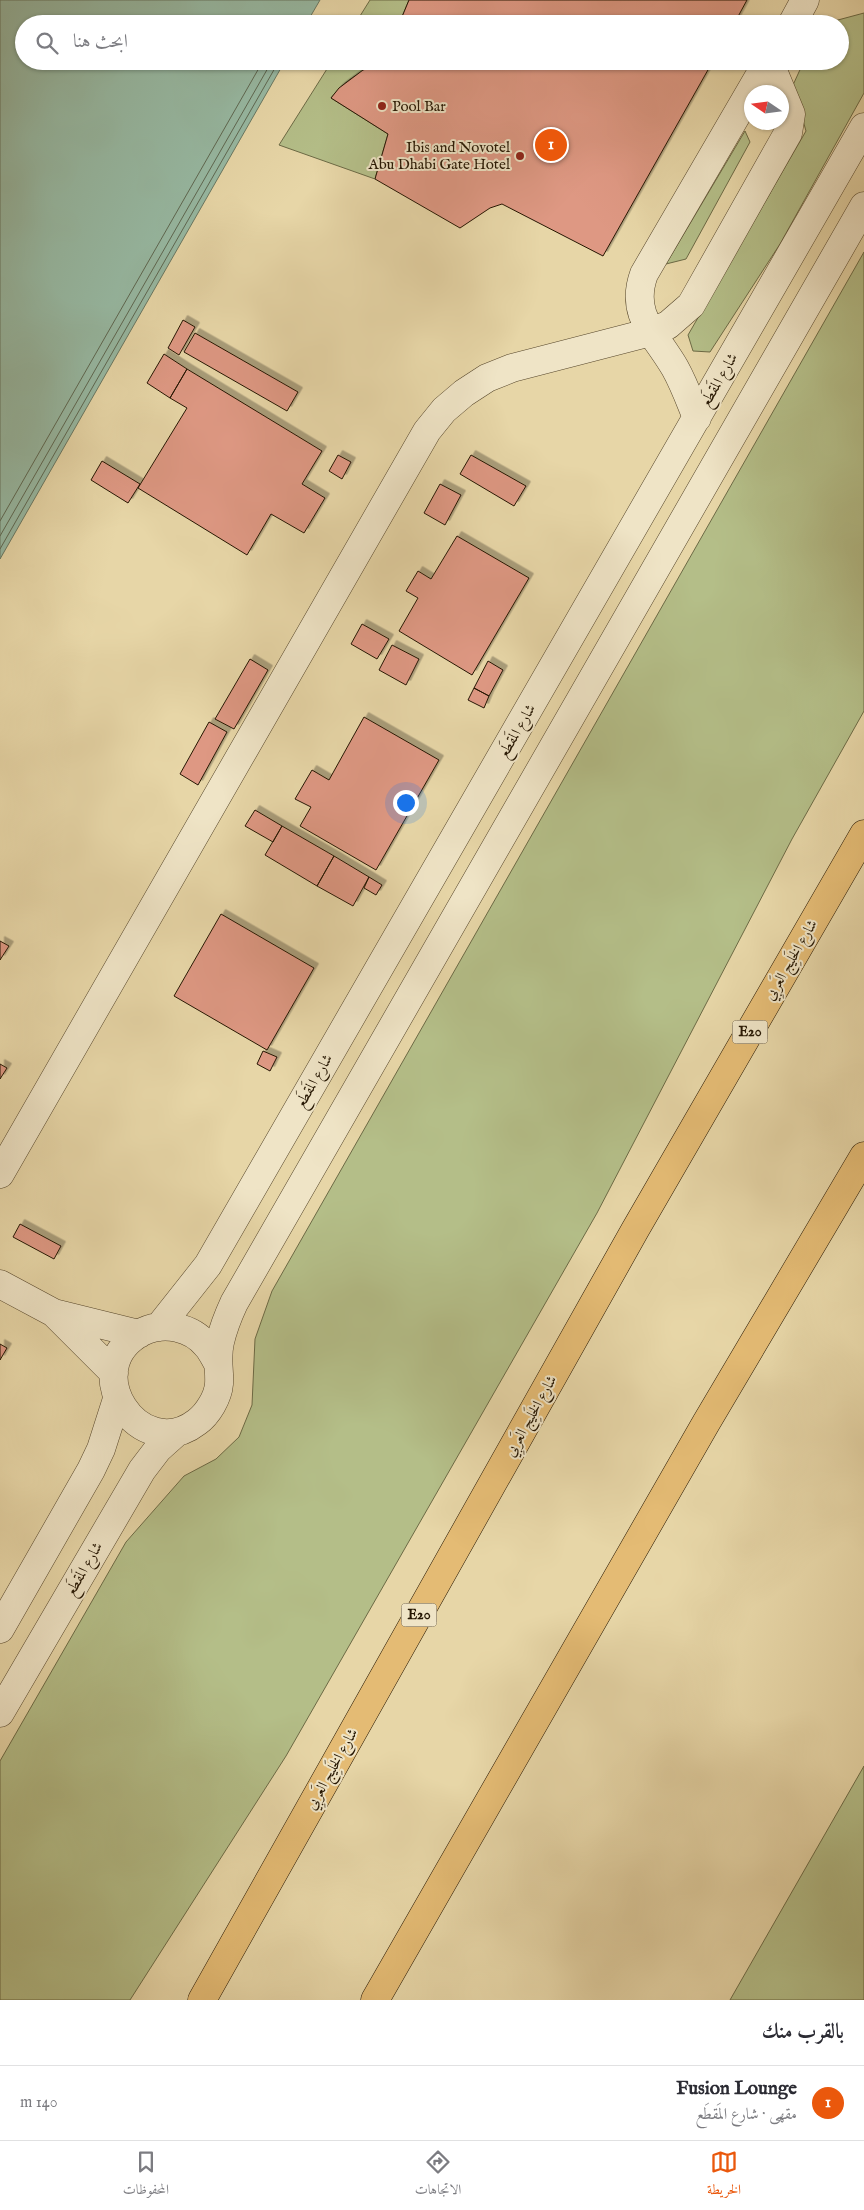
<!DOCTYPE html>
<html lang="ar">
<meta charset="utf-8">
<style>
:root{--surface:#fff;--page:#f7f7f7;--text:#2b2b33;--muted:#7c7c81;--line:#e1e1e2;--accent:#ea580c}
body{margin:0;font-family:"IM FELL English",Amiri,serif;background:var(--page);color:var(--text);direction:rtl}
.compass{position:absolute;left:744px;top:85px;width:45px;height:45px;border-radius:50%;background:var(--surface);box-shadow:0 1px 4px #0004;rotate:283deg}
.you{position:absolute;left:405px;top:802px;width:18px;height:18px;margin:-12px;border:4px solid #fff;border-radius:50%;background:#1a73e8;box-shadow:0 0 0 8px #1a73e833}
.badge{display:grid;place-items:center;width:32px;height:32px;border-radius:50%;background:var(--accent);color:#fff;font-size:16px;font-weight:700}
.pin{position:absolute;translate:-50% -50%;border:2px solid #fff;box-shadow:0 1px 5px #0006}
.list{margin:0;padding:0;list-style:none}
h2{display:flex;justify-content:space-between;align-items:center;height:65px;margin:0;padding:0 20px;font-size:21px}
h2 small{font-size:16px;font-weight:400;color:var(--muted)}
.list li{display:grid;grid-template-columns:32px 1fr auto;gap:15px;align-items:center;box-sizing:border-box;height:75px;padding:0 20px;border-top:1px solid var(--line)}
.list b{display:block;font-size:19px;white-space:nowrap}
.list p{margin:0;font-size:16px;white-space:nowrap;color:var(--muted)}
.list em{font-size:16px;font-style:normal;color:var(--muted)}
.icon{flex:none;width:28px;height:28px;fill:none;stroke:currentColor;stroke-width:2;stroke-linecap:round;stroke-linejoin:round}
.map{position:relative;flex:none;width:864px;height:2000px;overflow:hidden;direction:ltr}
.search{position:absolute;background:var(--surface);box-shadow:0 1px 4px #0004;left:15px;right:15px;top:15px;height:55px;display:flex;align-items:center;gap:12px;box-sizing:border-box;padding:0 18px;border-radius:28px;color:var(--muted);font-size:19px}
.sheet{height:140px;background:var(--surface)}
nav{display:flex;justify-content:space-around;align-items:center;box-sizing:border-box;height:70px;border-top:1px solid var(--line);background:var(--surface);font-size:14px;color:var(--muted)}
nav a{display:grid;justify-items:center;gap:2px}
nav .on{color:var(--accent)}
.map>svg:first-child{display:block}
.green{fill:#b4be88;stroke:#6c6a45}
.water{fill:#97b9a3;stroke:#697863}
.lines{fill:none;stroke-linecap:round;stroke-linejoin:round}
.shore{stroke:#5e6852;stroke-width:1}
.building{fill:#de9883;stroke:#251602;filter:url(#shadow)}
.minor-casing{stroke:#56462b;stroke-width:29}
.highway-casing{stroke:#251602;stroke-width:29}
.minor{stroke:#efe4c6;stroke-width:28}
.highway{stroke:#e4bb74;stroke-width:28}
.poi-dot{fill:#8f2418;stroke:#efe4c6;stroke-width:2}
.labels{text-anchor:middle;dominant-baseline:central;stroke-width:4;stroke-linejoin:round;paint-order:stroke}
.shield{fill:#efe4c6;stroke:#62543d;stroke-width:1}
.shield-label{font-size:14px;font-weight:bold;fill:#251602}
.poi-label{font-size:15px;fill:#251602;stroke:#efe4c6;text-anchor:start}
.street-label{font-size:15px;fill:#251602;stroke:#efe4c6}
</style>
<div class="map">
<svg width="864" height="2000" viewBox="0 0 864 2000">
<defs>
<filter id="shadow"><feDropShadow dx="4.5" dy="-4.5" stdDeviation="0" flood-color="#0004"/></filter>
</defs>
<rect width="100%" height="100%" fill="#e7d6a7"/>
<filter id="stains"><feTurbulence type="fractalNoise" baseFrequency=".004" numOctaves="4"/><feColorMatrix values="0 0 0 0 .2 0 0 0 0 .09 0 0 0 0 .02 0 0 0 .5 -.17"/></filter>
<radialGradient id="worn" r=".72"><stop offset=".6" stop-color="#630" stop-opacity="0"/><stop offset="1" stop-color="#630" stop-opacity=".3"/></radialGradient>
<path class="green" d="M370,0H409L399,24H355Z
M864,13V93L780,244L710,352L693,351L688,335L806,131L793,85L804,61H840V24H823Z
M332,61H392C366,69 348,76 331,98L388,134L375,179L279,145Z
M745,131L750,142L686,259L666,264Z
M864,252V711L792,839L597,1213L286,1756L130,2000H0V1761L126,1542L184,1476L216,1459L239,1437L252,1405L255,1339L272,1291Z
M864,1766V2000H730Z"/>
<path class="water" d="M0,0H320L306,24H24V61H285L0,559Z"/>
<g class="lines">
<path class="shore" d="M0,521L263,61
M0,536L272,61
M0,549L279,61"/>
</g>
<path class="building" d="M409,0H747L734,24H399Z
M392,61H713L603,256L502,204L490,208L460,228L375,179L388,134L331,98L339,88L363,70Z
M183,320L195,327L179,355L168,348Z
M195,333L298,392L287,411L184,352Z
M164,354L187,369L170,398L147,383Z
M187,369L322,451L302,484L325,498L304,533L271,514L247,555L138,488L187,408L170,398Z
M338,455L351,462L342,479L329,471Z
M471,455L526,486L514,506L460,474Z
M102,461L140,484L128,503L91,480Z
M440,484L461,495L445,525L424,513Z
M457,536L529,578L472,675L399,631L418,598L406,591L418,571L431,579Z
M362,624L389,639L377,659L351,644Z
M392,645L419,659L406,685L379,670Z
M250,659L268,670L234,729L215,719Z
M488,661L503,670L489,696L474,688Z
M474,688L489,696L484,708L468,700Z
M364,717L439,760L376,870L300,826L311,807L295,799L312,770L329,780Z
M209,722L227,732L198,785L180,774Z
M255,810L282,826L273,842L245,826Z
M282,826L334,856L317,886L265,855Z
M334,856L369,877L353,906L317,886Z
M369,877L382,885L376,895L364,888Z
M221,914L314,968L267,1050L174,996Z
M0,941L9,946L0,960Z
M263,1051L277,1057L270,1071L257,1064Z
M0,1064L7,1068L0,1079Z
M20,1224L61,1246L54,1259L13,1237Z
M0,1344L7,1348L0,1360Z"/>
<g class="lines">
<g class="minor-casing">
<path id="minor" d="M792,24L805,0
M697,418C690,401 684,384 675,368C656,335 629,315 644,274L768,61
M0,1174L427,431L444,410L464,393L487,378L512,368L651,332L668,325L691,305L788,133L791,114L769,61
M0,1284L54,1313L139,1334
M55,1314L114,1373
M159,1327L208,1265L864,127
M217,1362C214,1357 211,1350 207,1346C192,1327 164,1321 142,1332C75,1368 140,1466 197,1422C208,1414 218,1397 219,1384C220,1369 216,1359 220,1342C223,1329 228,1316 234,1303L864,206
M0,1629L91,1470L101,1449L117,1399
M0,1713L142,1470L158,1449L177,1432"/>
</g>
<g class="highway-casing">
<path id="highway" d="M202,2000L635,1230L864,834
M375,2000L706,1423L864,1156"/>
</g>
<use href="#minor" class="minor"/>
<use href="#highway" class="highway"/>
</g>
<g class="poi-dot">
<circle cx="382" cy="106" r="5"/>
<circle cx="520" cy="156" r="5"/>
</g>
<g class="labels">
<g class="shield">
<rect x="732.5" y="1020.5" width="35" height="23" rx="4"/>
<rect x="401.5" y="1603.5" width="35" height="23" rx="4"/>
</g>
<g class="shield-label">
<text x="750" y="1032">E20</text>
<text x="419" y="1615">E20</text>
</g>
<g class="poi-label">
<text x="392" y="106">Pool Bar</text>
<text x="510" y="147" text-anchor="end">Ibis and Novotel<tspan x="510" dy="17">Abu Dhabi Gate Hotel</tspan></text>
</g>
<g class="street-label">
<text transform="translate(719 380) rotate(-60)">شارع المَقطَع</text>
<text transform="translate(517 731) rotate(-60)">شارع المَقطَع</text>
<text transform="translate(791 960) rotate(-60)">شارع الخَلِيج العَربِي</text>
<text transform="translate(314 1081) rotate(-60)">شارع المَقطَع</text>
<text transform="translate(531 1416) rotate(-61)">شارع الخَلِيج العَربِي</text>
<text transform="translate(84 1569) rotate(-60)">شارع المَقطَع</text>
<text transform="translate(332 1769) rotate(-61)">شارع الخَلِيج العَربِي</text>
</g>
</g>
<rect width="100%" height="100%" filter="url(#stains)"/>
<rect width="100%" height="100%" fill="url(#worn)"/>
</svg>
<svg class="compass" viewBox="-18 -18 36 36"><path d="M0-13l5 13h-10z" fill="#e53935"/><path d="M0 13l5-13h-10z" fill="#7c7c81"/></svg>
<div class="you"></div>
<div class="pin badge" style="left:551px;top:145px">1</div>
<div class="search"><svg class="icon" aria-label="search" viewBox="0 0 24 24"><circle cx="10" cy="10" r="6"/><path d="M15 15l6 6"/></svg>ابحث هنا</div>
</div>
<section class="sheet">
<h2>بالقرب منك<small></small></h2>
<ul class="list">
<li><span class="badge">1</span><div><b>Fusion Lounge</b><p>مقهى · شارع المَقطَع</p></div><em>140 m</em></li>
</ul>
</section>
<nav>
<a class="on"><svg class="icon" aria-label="map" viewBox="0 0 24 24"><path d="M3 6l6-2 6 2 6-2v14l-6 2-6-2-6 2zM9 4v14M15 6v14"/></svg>الخريطة</a>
<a><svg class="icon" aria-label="directions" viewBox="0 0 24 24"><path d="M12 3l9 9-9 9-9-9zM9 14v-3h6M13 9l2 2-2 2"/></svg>الاتجاهات</a>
<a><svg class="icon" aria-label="saved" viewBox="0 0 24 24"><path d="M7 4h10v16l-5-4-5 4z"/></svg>المحفوظات</a>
</nav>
